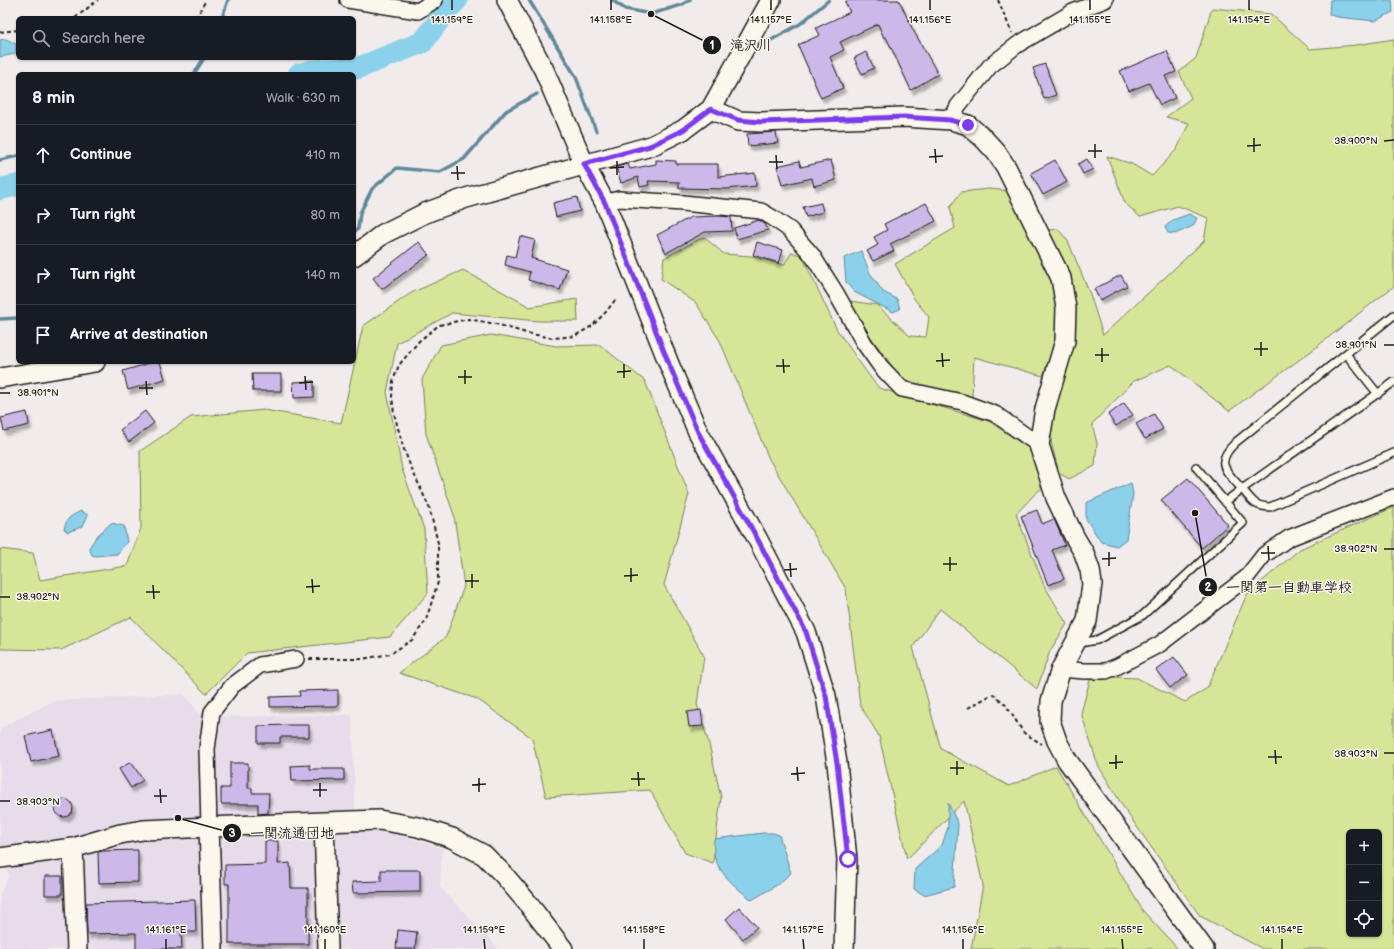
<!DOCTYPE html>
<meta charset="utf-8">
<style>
:root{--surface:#171b24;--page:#20242c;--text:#f1f3f6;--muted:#9ea1a6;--line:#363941}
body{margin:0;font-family:"Balsamiq Sans","Klee One",sans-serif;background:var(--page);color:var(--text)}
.controls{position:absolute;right:12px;bottom:12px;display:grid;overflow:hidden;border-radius:6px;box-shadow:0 1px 3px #0004}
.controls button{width:36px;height:36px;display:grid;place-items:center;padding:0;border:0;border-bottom:1px solid var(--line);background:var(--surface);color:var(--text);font:20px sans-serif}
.stop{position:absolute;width:12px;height:12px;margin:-9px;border:3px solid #7c3aed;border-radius:50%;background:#fff}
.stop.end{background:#7c3aed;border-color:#fff;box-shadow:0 1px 4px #0008}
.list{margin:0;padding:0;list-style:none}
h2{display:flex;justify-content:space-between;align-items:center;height:52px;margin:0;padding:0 16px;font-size:17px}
h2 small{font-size:13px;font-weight:400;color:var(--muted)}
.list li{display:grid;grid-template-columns:26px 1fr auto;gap:12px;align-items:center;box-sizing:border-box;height:60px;padding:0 16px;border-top:1px solid var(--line)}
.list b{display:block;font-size:15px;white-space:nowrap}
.list em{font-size:13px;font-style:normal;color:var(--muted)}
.icon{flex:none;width:22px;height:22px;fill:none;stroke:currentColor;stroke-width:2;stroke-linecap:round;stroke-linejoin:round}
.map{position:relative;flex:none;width:1394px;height:949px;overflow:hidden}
.search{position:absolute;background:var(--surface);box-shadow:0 1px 3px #0004;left:16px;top:16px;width:340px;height:44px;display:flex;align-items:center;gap:10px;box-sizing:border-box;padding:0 14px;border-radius:6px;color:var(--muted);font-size:15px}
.panel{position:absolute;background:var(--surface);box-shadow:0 1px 3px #0004;left:16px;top:72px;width:340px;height:292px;border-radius:6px}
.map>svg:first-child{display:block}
.built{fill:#e7dcea}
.green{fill:#d6e598;stroke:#79805a;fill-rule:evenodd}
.water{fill:#8bd1ec;stroke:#5f8999}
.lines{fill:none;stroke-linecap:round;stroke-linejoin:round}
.stream{stroke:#5f8999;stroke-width:3.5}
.river{stroke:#8bd1ec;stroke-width:22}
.building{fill:#cdb9e9;stroke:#1c1c1c;filter:url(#shadow)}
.service-casing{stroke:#1c1c1c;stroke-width:10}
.minor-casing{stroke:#1c1c1c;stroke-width:18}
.tertiary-casing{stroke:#1c1c1c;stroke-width:22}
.path{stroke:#1c1c1c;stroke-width:2;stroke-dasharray:4 3;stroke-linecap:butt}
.service{stroke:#fbf7ec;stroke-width:7}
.minor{stroke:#fbf7ec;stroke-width:15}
.tertiary{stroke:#fbf7ec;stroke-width:19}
.route{stroke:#7c3aed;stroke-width:5}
.ticks{fill:none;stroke:#1c1c1c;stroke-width:1.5}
.ticks-label{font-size:10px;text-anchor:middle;fill:#1c1c1c;stroke:#fbf7ec;stroke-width:3;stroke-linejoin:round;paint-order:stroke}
.leader{fill:none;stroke:#1c1c1c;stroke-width:1.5}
.callout-dot{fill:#1c1c1c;stroke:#fbf7ec;stroke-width:1.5}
.mark-label{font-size:12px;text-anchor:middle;font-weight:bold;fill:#fff}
.callout-label{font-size:14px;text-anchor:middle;font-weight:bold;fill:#1c1c1c;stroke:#fbf7ec;stroke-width:3;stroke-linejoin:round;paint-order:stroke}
</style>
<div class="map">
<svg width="1394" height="949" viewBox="0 0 1394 949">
<defs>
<filter id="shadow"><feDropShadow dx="2.5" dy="4.5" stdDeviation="1" flood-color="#0004"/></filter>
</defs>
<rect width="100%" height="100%" fill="#f2ebeb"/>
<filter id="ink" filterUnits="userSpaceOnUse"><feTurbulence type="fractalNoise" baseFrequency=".025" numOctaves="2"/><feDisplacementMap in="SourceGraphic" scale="8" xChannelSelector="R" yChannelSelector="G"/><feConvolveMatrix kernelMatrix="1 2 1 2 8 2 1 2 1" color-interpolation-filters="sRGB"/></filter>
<g filter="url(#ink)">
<path class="built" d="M184,694L202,717L352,715L356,830L397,834L442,848L440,887L499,949H0V895L9,875L0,855V728L53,701Z"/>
<path class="green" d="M1212,8L1271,14L1310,49L1356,45L1394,39V286L1310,352L1229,411L1171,365L1134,381L1092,424L1097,443L1095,466L1069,479L1059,473L1051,442L1053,411L1066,269L1049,230L1058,229L1068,241L1090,294L1103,335L1204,241L1208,218L1178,206L1140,217L1125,203L1107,156L1132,164L1152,176L1177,149L1189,123L1166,117L1191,98L1179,72L1196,58Z
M988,189L1013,191L1040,250L1061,306L1055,343L1043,376L974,357L972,397L920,388L903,381L870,336L850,301L877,305L910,336L926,337L929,317L915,300L895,264L955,228L950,207L961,192Z
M704,237L724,254L751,256L784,265L792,252L802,256L837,330L870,377L879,388L917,400L989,421L1028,448L1042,470L1044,486L1034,495L1016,514L1044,585L1067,624L1050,651L1037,689L940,609L913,647L941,749L1009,786L1056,766L1143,911L1178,949H971L983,885L964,801L907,859L879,736L860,705L846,589L769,459L720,341L696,303L661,279L664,258Z
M463,270L530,307L577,299L578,321H538L452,313L397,343L387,392L402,469L424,529L428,593L390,637L247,653L206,694L131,617L61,650L0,649V549L33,553L40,580L127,566L141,528L140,451L191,417L264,410L341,423L363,326L411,293Z
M491,335L556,346L600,345L645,381L689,494L664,585L704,656L697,704L709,744L721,797L713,863L685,853L650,790L546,797L532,738L477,699L399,673L446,637L464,586L454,515L426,434L422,379L441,345Z
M1394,507V949H1263L1200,916L1125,810L1098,765L1081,713L1091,676L1137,678L1185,702L1207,688L1247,594L1300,549ZM1349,832H1379V934H1349Z"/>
<path class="water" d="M1330,0H1392L1393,12L1375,21L1337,17L1329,14Z
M6,39L16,44L15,54L0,57V40Z
M1189,214L1197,218L1193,226L1175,234L1168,233L1165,227L1173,220Z
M861,251L870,273L883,292L897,299L900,309L893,312L854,292L846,282L844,258Z
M1131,483L1133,494L1126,539L1117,546L1101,542L1086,519V503Z
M81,511L88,515L83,526L68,532L64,529C67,517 71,516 81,511Z
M111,523L124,526L127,542L117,554L96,556L92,555L89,548L96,537Z
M948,803L958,824L954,887L924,895L914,889L915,869L942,845L948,827Z
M763,833H773L779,835L791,873L777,885L752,900C738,889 720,875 715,858C713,852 714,844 714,839Z"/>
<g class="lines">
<path class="stream" d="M529,0L576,77L596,131
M612,0L625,9L651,14L681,5L690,0
M222,18L228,0
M757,48L800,24L829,0
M194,74L204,58
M0,160L18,156
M354,231L358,229L360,213L372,189L397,168L440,172L464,159L506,111L537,94
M0,319L18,318"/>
<path class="river" d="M299,74L310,71L358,68L423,42L445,12L457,0
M0,189L18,185"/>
</g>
<path class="building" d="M850,0H899L912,28L938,74L911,90L886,37L884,38L878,24L840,42L844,50L830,57L843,88L821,98L798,45L820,35L816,28L850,12L845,2Z
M1167,51L1176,72L1165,76L1175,98L1160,105L1149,83L1129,91L1120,71Z
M866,52L874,68L862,74L854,58Z
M1045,64L1056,95L1044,99L1033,68Z
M776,132L778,143L748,146L747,134Z
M1087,159L1093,169L1083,174L1078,164Z
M656,160L676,161V164H718V177L755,173L756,186L726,189L679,188V182L648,181L649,185L640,187L638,177L621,183L616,167L628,164L630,169L656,164Z
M831,160L836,180L814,186L812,178L782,185L777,166L799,161L801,167Z
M1055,160L1067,182L1043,195L1031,173Z
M577,197L580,211L556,217L553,203Z
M821,203L823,212L806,217L803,207Z
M926,203L936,221L890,244L894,251L873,261L867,251L878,245L874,237L887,230L884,224Z
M719,216L731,217L732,231L705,232L666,253L657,235L691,217Z
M759,220L765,224L768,230L737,239L734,228Z
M520,236L535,240L531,258L567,269L560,290L528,280L530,272L505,265L507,255L515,257Z
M419,242L429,255L382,289L373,278Z
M757,242L783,250L779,263L753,255Z
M1121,275L1127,286L1100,300L1094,289Z
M153,362H160L165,379L128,390L123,371Z
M252,374H281V391H253Z
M314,381V397L294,398L293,382Z
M1124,403L1133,415L1116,426L1108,415Z
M145,411L154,423L129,442L120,430Z
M27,412L29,425L4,431L1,418Z
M1154,414L1163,429L1145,439L1136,424Z
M1188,478L1228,525L1202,548L1161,500Z
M1037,510L1042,524L1054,519L1065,545L1052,550L1064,579L1048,585L1021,516Z
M1174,657L1188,675L1170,688L1156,670Z
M338,690V706L270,707V697L300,696L299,691Z
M701,710L703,726L689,727L687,712Z
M288,725H309V737H280V743H258V726Z
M53,730L59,756L31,762L25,736Z
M131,762L143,780L131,788L119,769Z
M230,763H248V788H252V793H269L268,813L258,814V804H221V788H230Z
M310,765V769H344V780L292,781L291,766Z
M55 808a9 9 0 1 1 18 0a9 9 0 1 1-18 0Z
M265,841H278V864L290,863L291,888H308V944H229V884H225V865L265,864Z
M138,850V882L99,883L98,852L103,851Z
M381,870H420V892L353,893L352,882L381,881Z
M45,876H62V895H45Z
M195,900L196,932H181L182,949H136V933L87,934L86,903Z
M739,907L757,927L743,939L726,919Z
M398,930L417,932L415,949H396Z"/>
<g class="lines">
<g class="service-casing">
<path id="service" d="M1346,354L1378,394
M1394,382L1242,489C1253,501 1253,506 1270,507L1394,453
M1225,502L1242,489C1225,470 1214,463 1236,442L1394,315
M1079,643L1097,640L1143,615L1243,523L1196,467"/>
</g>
<g class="minor-casing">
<path id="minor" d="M348,0L418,11L435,0
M951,120L958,106L990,66L1017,45L1073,12L1105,0
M605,203L619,199L683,203L761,211L773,218L790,230L812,255L836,293L864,343L881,367L902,389L962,402L995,414L1039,445
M1061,669L1084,671H1106L1118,666L1160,644L1246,578L1264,555L1289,538L1394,497
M209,827L207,749L212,712L232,686L260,665L296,659"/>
</g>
<g class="tertiary-casing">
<path id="tertiary" d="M507,0L544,70L584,164L605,203L669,364L698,432L757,538L806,632L826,696L837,763L847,859L844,949
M711,109L738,121L761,122L904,117L951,120L968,125L984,139L996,152L1006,167L1061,278L1066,308L1065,341L1045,409L1039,445L1056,498L1074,536L1084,553L1090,570L1092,584L1087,621L1061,669L1051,701L1050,721L1057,741L1067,760L1204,949
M354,256L383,234L425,213L466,198L651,146L683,130L711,109L771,0
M0,378L95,362
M324,822L379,820L418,827L452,838L484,855L503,874L526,901L563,949
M209,827L213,949
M0,858L73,848
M77,949L73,848L120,834L143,830L324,822L328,949"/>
</g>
<path class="path" d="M998,0L1012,33
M75,18L98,0
M196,18L206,0
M0,32L18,30
M309,659H362L390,654L412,640L426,620L438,582V543L429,507L410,465L403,447L394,413L392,396L393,381L399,365L419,341L439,325L468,319L496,324L526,333L553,338L575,336L592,326L605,313L616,299
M968,708L993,694L1005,704L1024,733L1042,744"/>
<use href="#service" class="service"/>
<use href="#minor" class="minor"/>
<use href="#tertiary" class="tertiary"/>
</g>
</g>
<g class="lines" filter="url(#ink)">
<path class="route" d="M848,859L837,763L826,696L806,632L757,538L698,432L669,364L605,203L584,164L650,146L683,130L711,109L738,120L761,122L904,117L950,120L968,125"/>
</g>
<path class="ticks" d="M452,0V10M611,0V10M771,0V10M930,0V10M1090,0V10M1249,0V10M1254,138V152M1384,141L1394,140M1095,144V158M1247,146L1261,145M935,149L936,163M1088,151H1102M776,155L777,169M929,157L943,156M617,161V175M769,162H783M457,166L458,180M610,168L624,167M451,173H465M1261,342V356M1384,345H1394M1102,348V362M1254,349H1268M942,353L943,367M1095,355H1109M783,359L784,373M936,361L950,360M624,364V378M776,366H790M465,370V384M617,372L631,371M305,376L306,390M458,377H472M146,381L147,395M299,383L313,382M139,388H153M0,393H10M1268,546L1269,560M1384,549H1394M1109,552V566M1261,553H1275M950,557V571M1102,559L1116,558M790,563L791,577M943,564H957M631,568V582M784,570L797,569M472,574V588M624,576L638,575M312,579L313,593M465,581H479M153,585L154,599M306,587L320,586M146,592H160M0,597H10M1275,750L1276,764M1384,753H1394M1116,755V769M1268,757H1282M957,761V775M1109,763L1123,762M797,767L798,781M950,768H964M638,772L639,786M791,774L805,773M479,778V792M631,779H645M320,783V797M472,785L486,784M160,789L161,803M313,790H327M154,796H167M0,801H10M166,939V949M325,939V949M484,939L485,949M644,939V949M803,939L804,949M963,939V949M1122,939L1123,949M1282,939V949"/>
<g class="ticks-label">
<text x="452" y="23">141.159°E</text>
<text x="611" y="23">141.158°E</text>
<text x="771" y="23">141.157°E</text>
<text x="930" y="23">141.156°E</text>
<text x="1090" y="23">141.155°E</text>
<text x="1249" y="23">141.154°E</text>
<text x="1356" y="144">38.900°N</text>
<text x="1356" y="348">38.901°N</text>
<text x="38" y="396">38.901°N</text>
<text x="1356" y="552">38.902°N</text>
<text x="38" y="600">38.902°N</text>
<text x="1356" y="757">38.903°N</text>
<text x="38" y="805">38.903°N</text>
<text x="166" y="933">141.161°E</text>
<text x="325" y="933">141.160°E</text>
<text x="484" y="933">141.159°E</text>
<text x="644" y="933">141.158°E</text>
<text x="803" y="933">141.157°E</text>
<text x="963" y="933">141.156°E</text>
<text x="1122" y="933">141.155°E</text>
<text x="1282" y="933">141.154°E</text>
</g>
<path class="leader" d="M651 14L712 45M1195 513L1208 587M178 818L232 833"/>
<g class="callout-dot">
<circle cx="651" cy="14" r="4"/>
<circle cx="1195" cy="513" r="4"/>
<circle cx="178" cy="818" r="4"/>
<circle cx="712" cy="45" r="10"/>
<circle cx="1208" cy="587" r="10"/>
<circle cx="232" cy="833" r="10"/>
</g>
<g class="mark-label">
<text x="712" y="49">1</text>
<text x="1208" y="591">2</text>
<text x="232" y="837">3</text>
</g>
<g class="callout-label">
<text x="751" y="50">滝沢川</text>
<text x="1289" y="592">一関第一自動車学校</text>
<text x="292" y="838">一関流通団地</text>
</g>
</svg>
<div class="controls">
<button>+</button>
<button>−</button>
<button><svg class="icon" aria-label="locate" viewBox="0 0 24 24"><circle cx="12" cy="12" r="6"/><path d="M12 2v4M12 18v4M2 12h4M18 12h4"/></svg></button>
</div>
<div class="stop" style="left:848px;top:859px"></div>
<div class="stop end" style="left:968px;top:125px"></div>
<div class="search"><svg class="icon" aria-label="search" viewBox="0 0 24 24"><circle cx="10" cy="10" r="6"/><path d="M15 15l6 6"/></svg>Search here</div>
<section class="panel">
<h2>8 min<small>Walk · 630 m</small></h2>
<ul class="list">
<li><svg class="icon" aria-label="ahead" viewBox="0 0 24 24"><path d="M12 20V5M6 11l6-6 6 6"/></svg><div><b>Continue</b></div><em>410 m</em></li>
<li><svg class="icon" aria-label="right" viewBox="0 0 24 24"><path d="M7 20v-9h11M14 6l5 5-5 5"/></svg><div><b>Turn right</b></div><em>80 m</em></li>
<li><svg class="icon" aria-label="right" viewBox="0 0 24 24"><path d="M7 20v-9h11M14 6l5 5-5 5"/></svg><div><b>Turn right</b></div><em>140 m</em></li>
<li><svg class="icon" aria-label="arrive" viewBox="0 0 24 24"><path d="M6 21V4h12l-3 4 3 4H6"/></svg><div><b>Arrive at destination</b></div></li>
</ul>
</section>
</div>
